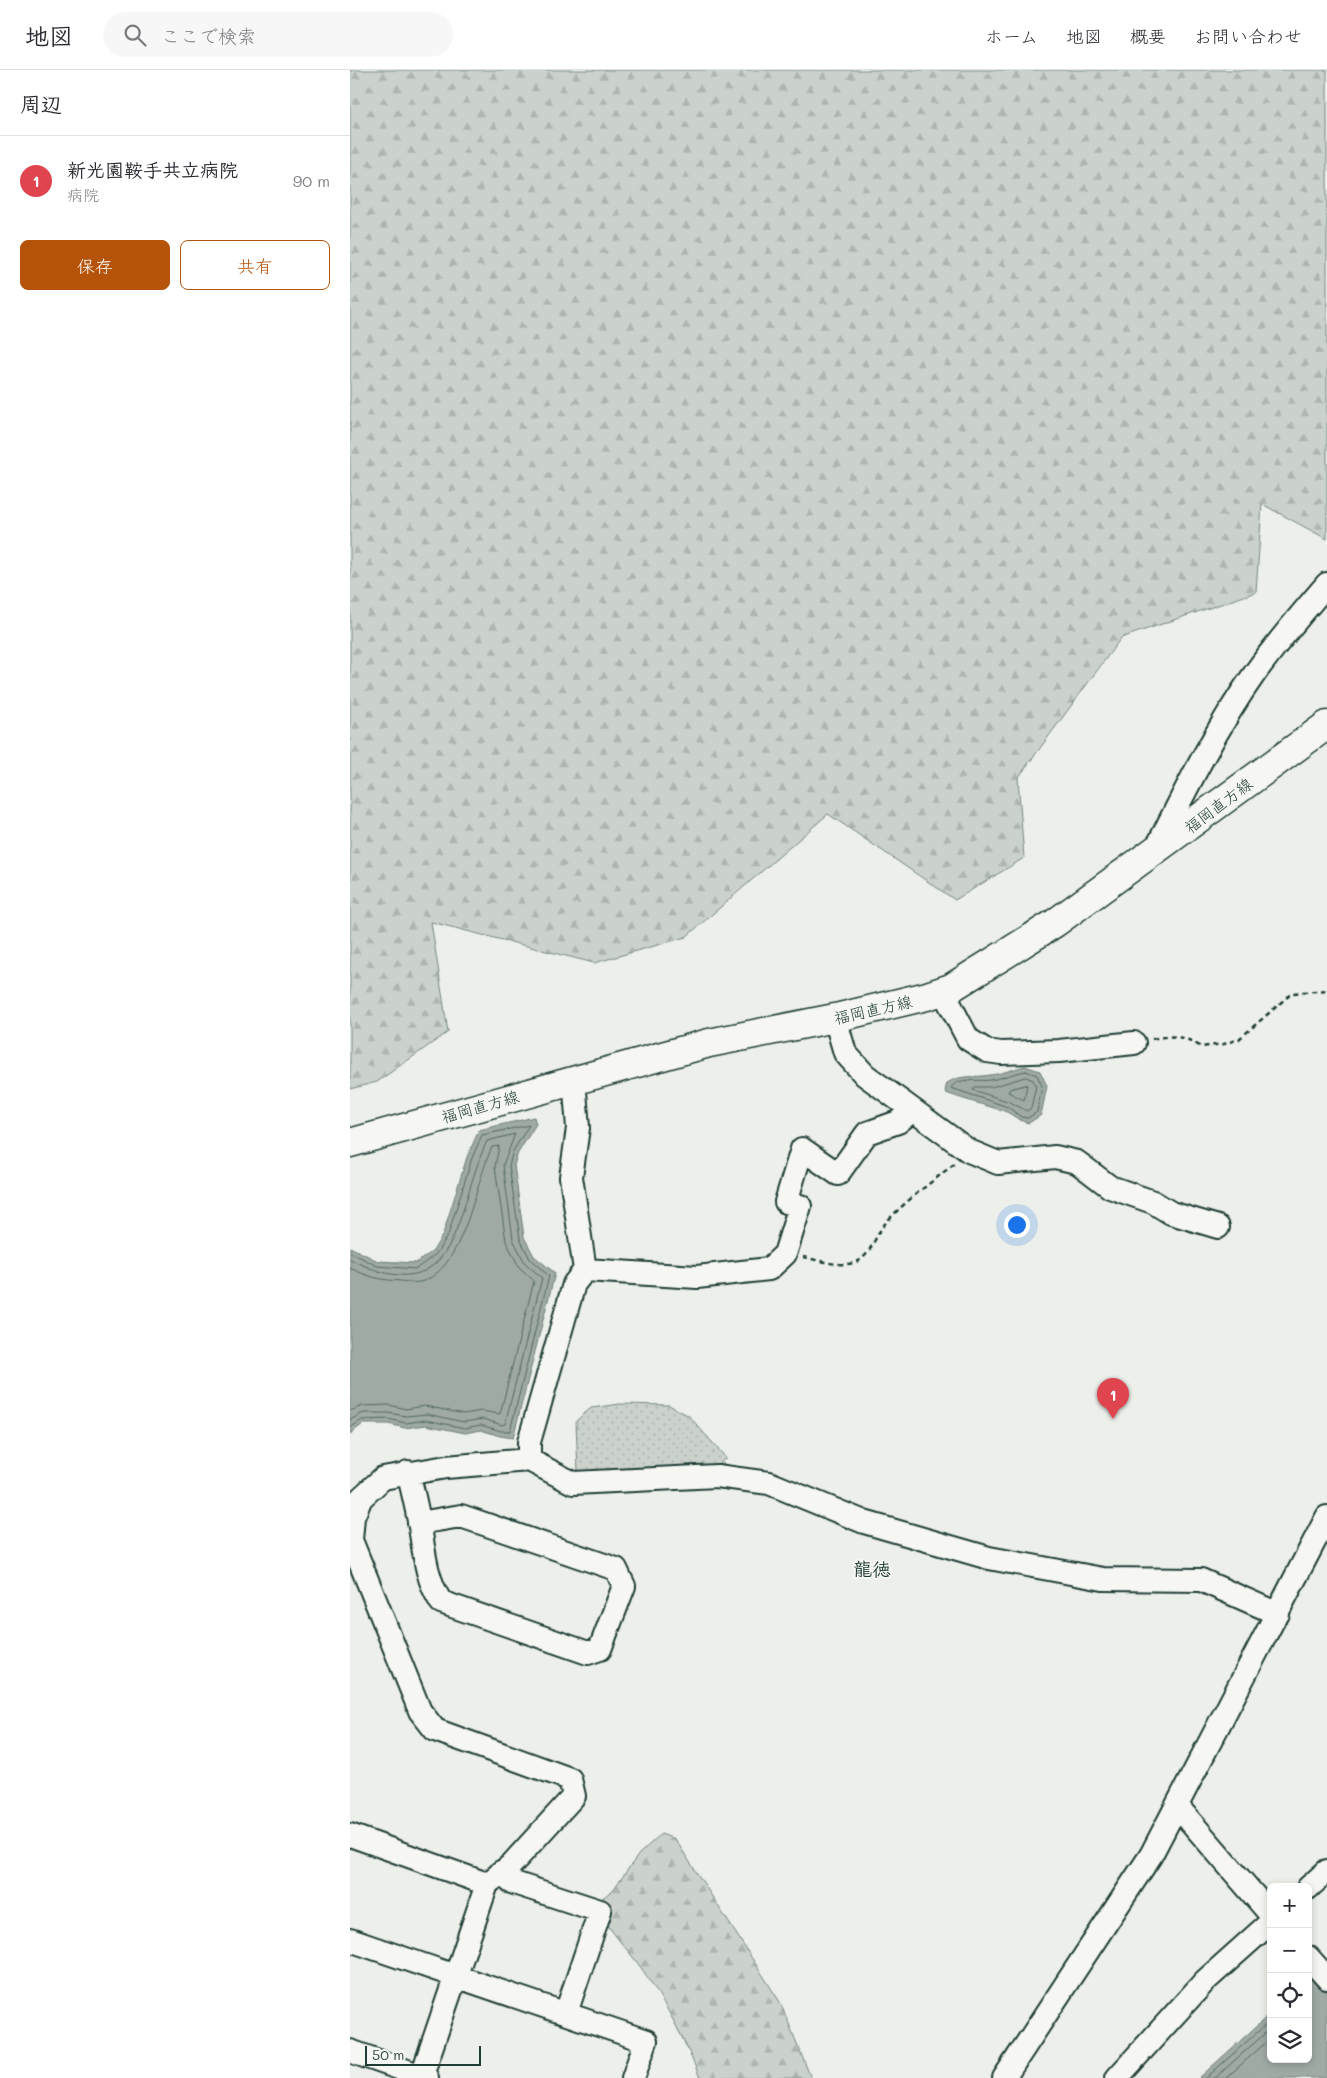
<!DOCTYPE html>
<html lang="ja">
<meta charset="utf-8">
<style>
:root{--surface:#fff;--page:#f7f7f7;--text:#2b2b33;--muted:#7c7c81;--line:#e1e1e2;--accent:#b45309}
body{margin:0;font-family:Mali,"Klee One",sans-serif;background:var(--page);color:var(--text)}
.controls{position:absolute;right:15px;bottom:15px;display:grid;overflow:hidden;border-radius:8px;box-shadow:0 2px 8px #0003}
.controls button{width:45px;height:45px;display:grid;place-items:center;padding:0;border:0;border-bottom:1px solid var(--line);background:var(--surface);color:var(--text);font:25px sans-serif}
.scale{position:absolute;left:15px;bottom:12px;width:116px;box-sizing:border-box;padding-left:5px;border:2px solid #1f3d34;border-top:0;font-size:14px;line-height:18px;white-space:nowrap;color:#1f3d34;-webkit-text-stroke:4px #f6f6f2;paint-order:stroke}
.you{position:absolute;left:666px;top:1154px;width:18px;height:18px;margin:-12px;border:4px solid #fff;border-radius:50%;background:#1a73e8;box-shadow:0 0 0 8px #1a73e833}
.badge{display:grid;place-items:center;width:32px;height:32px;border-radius:50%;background:var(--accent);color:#fff;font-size:16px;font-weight:700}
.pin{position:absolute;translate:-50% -41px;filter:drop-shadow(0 1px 2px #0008)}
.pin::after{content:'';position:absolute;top:26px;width:18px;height:15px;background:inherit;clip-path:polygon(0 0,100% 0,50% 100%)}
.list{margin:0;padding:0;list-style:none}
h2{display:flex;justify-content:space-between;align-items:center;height:65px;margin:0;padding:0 20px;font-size:21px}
h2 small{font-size:16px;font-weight:400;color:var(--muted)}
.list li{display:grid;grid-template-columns:32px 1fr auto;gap:15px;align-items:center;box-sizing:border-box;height:90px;padding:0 20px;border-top:1px solid var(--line)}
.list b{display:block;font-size:19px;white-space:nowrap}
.list p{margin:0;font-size:16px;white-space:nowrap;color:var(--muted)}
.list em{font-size:16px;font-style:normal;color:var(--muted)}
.actions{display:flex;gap:10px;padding:15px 20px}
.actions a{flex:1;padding:11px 0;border:1px solid var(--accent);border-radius:8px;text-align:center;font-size:18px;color:var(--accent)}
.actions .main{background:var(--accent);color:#fff}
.icon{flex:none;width:28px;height:28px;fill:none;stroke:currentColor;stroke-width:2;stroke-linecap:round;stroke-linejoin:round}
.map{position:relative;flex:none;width:977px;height:2008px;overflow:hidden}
header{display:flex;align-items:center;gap:30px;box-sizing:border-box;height:70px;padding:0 25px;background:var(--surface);border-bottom:1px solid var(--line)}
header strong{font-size:24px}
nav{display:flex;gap:28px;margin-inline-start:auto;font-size:18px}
.search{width:350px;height:45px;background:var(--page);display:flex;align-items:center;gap:12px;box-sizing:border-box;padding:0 18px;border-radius:28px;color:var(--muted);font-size:19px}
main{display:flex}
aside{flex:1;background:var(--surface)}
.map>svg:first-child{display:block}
.forest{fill:url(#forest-firs);stroke:#758880}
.park{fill:url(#park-dots);stroke:#758880}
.water{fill:#9faaa4;stroke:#6c7e77}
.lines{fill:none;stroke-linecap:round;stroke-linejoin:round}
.shore{stroke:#526961;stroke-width:1}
.minor-casing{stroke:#1f3d34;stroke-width:26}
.major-casing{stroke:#1f3d34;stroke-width:31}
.path{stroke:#1f3d34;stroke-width:2.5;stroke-dasharray:5 4;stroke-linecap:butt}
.minor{stroke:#f6f6f2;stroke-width:22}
.major{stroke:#f6f6f2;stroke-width:28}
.labels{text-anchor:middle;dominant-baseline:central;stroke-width:4;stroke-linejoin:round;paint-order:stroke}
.street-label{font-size:16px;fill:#1f3d34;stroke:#f6f6f2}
.quarter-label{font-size:19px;font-weight:bold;fill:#1f3d34;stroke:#f6f6f2}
</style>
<header>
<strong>地図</strong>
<div class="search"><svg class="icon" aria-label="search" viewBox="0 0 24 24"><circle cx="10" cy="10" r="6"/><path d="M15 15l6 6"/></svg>ここで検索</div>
<nav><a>ホーム</a><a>地図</a><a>概要</a><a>お問い合わせ</a></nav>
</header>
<main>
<aside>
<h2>周辺<small></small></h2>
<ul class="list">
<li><span class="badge" style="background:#e0444e">1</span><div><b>新光園鞍手共立病院</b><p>病院</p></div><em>90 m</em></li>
</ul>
<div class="actions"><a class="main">保存</a><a>共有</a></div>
</aside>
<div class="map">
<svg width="977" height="2008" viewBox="0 0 977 2008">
<defs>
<pattern id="forest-firs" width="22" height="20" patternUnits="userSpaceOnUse" patternTransform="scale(1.25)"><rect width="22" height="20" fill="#cbd2cc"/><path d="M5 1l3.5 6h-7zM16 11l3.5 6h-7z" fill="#aeb5b0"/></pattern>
<pattern id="park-dots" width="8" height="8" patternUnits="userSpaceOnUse" patternTransform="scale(1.25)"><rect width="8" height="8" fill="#cbd2cc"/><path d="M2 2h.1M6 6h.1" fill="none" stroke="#aeb5b0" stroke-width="1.8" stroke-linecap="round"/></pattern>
</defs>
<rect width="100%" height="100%" fill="#edefea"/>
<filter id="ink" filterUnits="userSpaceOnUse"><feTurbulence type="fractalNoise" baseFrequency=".02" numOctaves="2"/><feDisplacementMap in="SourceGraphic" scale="10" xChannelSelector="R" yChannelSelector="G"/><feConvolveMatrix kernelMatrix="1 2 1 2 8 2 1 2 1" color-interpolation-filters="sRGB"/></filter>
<g filter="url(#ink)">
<path class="forest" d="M0,0H977V469L912,434L906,522L771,568L668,708L674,788L605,830L478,744L336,867L244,893L81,852L98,962L27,1012L0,1019Z
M311,1764L325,1769L430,1932L461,2008H350C335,1970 315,1932 292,1899C276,1876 255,1859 247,1832L263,1820L289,1784Z"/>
<path class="park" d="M270,1334L319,1335L339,1346L376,1388L363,1399L228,1403L226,1351L241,1338Z"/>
<path class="water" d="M675,996L690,1001L697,1016L691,1045L679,1053C668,1051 663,1044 654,1041C635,1035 615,1030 596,1023L595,1021L597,1013C611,1004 624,1008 640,1005C651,1004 663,999 675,996Z
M184,1047L186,1054L168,1083L164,1095L174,1167L184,1186L205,1203L163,1368L150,1366L131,1360L115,1363L76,1355L55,1358L38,1354H13L0,1364V1177L28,1191L66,1193L83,1181L93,1164L117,1087L129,1060Z
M977,1894V2008H849L921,1943V1989H958V1910Z"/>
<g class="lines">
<path class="shore" d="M676,1001L687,1005L692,1016L687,1042L678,1048L671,1047L658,1037L601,1018C608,1006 629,1012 641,1010C653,1008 664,1003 676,1001Z
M676,1007L683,1010L686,1016L681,1038L677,1041L660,1032L623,1020L625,1017H641Z
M677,1015L674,1030L658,1022L660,1019Z
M0,1182L27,1196L66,1199L86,1184L98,1165L122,1088L132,1065L179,1055L163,1081L159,1096L170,1169L180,1189L199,1206L160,1361H151L131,1355L115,1358L76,1350L56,1353L38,1349L12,1350L0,1358
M0,1189C111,1246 104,1141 137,1071L165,1064L153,1095L163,1169L175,1193L192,1208L155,1354L152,1355L133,1349L114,1352L77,1344L56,1346L38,1343H13L0,1350
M0,1198C19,1207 30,1210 51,1211C57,1212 64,1213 70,1212C114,1201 125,1113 142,1077L149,1076L145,1097L156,1171L169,1197L184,1211L150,1344L131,1341L114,1344L75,1336L56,1339L39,1335L12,1336L0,1341
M856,2008L921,1950
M865,2008L921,1958
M876,2008L921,1968"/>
<g class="minor-casing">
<path id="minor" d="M806,779C836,719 866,658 905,603C927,572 952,543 977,514
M593,921L618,969L637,981L651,983L709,981L784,973
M485,948L495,983L515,1005L619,1081L648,1093L705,1087L727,1092L760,1117L803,1132L821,1143L868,1157
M235,1200L347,1207L419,1199L435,1184L450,1136L436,1132L452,1079L488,1104L517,1063L548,1052L562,1041
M179,1390V1372L224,1214L235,1200L221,1107L228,1058L224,1009
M58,1402C62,1418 66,1435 69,1451C74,1479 75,1507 91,1532L238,1583L250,1579L274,1516L266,1499L111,1446L69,1453
M828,1737L921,1845
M0,1765L137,1814
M151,1802L161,1812L250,1841L216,1943
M958,1818L977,1801
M0,1870L296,1971L283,2008
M958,1887L977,1908
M0,1981L77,2008
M71,2008L137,1814L161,1795L224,1726L220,1709L85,1660L70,1641L1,1470L3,1447L11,1428L33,1408L96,1397L179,1390L223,1413L367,1406L419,1413L514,1452L639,1488L753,1509L851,1510L928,1544
M654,2008L801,1785L977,1447
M767,2008L855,1911L921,1852"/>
</g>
<g class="major-casing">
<path id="major" d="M0,1073L359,973L485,948L577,926L601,918L705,853L977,655"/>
</g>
<path class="path" d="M802,969C822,965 834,965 851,977L874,974L889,969L942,923L977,920
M453,1187C468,1190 488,1197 503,1193C520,1189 524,1167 534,1155C554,1131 581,1113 604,1094"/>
<use href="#minor" class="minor"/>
<use href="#major" class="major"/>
</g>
</g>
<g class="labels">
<g class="street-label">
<text transform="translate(868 735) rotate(-37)">福岡直方線</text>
<text transform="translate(523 939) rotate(-13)">福岡直方線</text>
<text transform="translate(130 1036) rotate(-16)">福岡直方線</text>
</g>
<g class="quarter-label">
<text x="522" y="1498">龍徳</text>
</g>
</g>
</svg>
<div class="controls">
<button>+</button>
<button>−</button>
<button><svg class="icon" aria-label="locate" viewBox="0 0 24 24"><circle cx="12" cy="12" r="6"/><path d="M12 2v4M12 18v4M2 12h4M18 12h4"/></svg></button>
<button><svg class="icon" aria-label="layers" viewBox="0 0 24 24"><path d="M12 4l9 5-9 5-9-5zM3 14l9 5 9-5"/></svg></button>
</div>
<div class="scale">50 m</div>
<div class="you"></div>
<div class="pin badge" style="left:763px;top:1349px;background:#e0444e">1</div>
</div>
</main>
